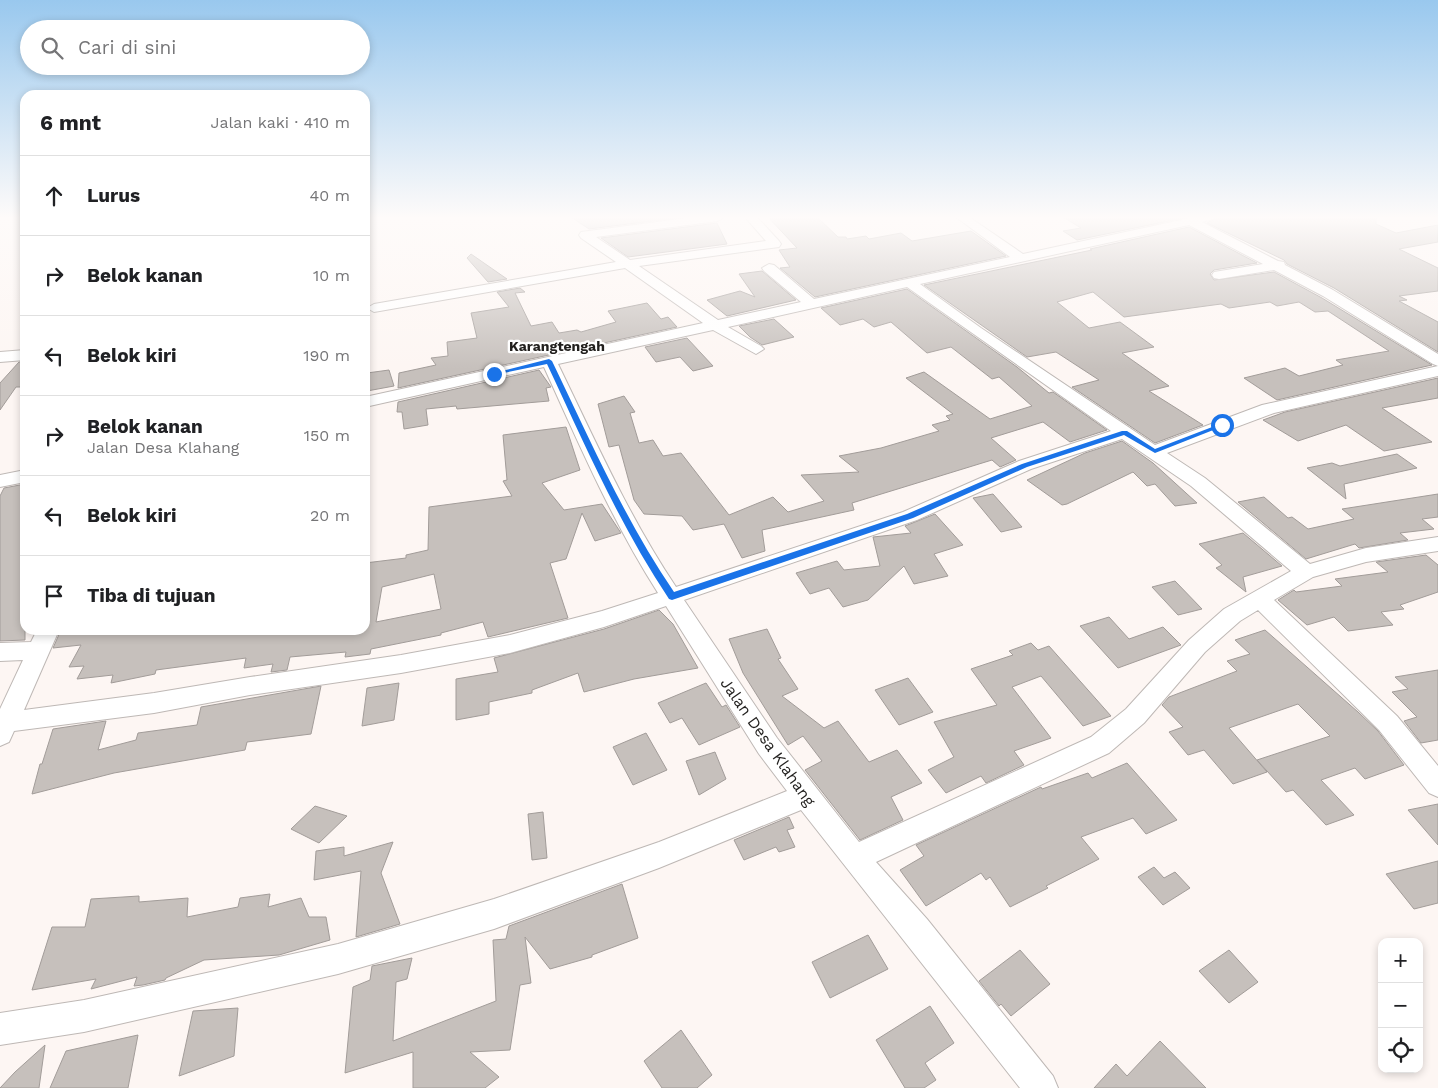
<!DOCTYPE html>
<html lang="id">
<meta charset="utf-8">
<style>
:root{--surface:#fff;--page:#f6f6f6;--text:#202124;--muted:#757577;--line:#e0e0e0}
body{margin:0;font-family:"Work Sans",sans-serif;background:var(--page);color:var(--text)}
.controls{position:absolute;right:15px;bottom:15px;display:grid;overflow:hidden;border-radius:10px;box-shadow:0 2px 8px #0003}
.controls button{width:45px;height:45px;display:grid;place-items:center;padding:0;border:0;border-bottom:1px solid var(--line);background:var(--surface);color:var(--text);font:25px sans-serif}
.stop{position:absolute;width:15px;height:15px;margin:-11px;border:4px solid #1a73e8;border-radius:50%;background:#fff}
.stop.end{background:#1a73e8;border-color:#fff;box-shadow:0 1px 5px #0008}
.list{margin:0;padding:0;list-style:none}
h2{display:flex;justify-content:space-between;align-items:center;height:65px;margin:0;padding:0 20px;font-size:21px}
h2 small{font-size:16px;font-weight:400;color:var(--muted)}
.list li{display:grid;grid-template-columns:32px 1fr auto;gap:15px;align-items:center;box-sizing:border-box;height:80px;padding:0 20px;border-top:1px solid var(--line)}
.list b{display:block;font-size:19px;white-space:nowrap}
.list p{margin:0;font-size:16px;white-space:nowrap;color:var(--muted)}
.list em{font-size:16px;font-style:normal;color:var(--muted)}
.icon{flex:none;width:28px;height:28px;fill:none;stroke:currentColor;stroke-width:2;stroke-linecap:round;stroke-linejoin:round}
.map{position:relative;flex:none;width:1438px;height:1088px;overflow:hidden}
.search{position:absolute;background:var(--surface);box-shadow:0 2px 8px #0003;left:20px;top:20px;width:350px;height:55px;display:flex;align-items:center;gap:12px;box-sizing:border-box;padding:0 18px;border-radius:28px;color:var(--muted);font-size:19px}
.panel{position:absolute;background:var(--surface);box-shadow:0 2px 8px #0003;left:20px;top:90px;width:350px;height:545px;border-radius:15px}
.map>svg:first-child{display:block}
.building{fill:#c6c0bc;stroke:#a29c99;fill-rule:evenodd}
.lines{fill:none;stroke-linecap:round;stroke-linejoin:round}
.minor-casing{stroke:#beb8b5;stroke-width:2}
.minor{fill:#fff;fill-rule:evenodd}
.route{fill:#1a73e8}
.labels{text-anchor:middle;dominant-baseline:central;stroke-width:4.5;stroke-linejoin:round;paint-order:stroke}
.far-quarter-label{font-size:14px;font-weight:bold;fill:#211f1d;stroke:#fff}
.near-street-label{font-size:16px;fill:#211f1d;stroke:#fff}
</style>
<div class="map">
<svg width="1438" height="1088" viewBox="0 0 1438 1088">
<rect width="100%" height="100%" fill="#fdf6f3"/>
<path class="building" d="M571,217H684L589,229Z
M768,217H817L838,237H846L847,239L866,236L869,239L901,233L912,241L971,231L1006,256L815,297L780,268L790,267L779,250L797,248Z
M1063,217H1188L1077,240L1063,231L1081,228Z
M1217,217H1376V224L1396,233L1438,225V242L1399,249L1438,268V291L1399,296L1407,300L1399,301L1438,322V352L1334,288L1287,264L1284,260L1207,223Z
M717,223L727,244L628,257L601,238Z
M1189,227L1257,263L1214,270L1210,274L1214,280L1274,272L1322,298L1432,365L1277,400L1244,378L1285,368L1299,376L1343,365L1336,360L1389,351L1328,311L1315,312L1299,302L1277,306L1270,302L1229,308L1221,304L1124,317L1093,292L1057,302L1089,328L1120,322L1154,347L1122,353L1169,386L1149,391L1203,425L1155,443L1072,387L1099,380L1056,352L1027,357L924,285L1092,250L1090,249Z
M471,254L507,279L488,282L467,258Z
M762,271L796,300L727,316L707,300L740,291L755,297L739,274Z
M520,288L525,292L515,293L531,326L552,322L559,333L577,330L581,332L616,322L608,311L647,303L661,319L668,317L677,327L398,388L399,373L436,365L431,358L448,356L447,342L477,338L471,313L509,307L497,292Z
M907,289L1017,367L1049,393L1053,392L1107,430L1070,442L1043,422L991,438L1016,460L1000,467L992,460L852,503L854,510L762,530L765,551L742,558L724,524L693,530L682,516L644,514L634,500L619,445L609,447L598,404L624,396L635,412L630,413L639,443L653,440L663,456L681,453L729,515L773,497L788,512L824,501L801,475L859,472L839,456L881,448L939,431L932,425L950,420L946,416L953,414L906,378L924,372L990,419L1032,406L999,377L992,379L951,347L927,353L891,322L874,327L863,319L840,325L821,308Z
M774,319L794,337L762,345L750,337L739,326Z
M687,338L713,366L693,371L680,357L656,362L645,347Z
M19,362H25V387H16L0,410V383Z
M389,370L394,386L367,391V373Z
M539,370L551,387L546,388L549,401L457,409L456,406L426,409L428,425L404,429L402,412H397L398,402Z
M1438,378V398L1382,408L1432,442L1384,451L1346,425L1298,441L1263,420L1285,412Z
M566,427L580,470L542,483L564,510L602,504L621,533L595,541L582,513L566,559L550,563L568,618L488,637L483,622L441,633V635L371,649L370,654L345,657L346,652L290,657L287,670L271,672L273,664L244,668L246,658L156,670L155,674L111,683L113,675L77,679L84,666L69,667L81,645L53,648L61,630H365V563L406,558V555L428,550L429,507L512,496L503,481L507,480L503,435ZM434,574L441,609L376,622L382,587Z
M1122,441L1153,463L1197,503L1175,506L1155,484L1147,486L1133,472L1067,504L1062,505L1027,480L1085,453Z
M1397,454L1417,468L1344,484L1346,499L1307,468L1332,463L1340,466Z
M25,484V640L0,641V496L4,488Z
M993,494L1022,527L1001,532L973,498Z
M1438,494V517L1422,519L1434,529L1400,533L1408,540L1359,548L1355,544L1306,559L1238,502L1264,497L1288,518L1292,517L1308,529L1354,519L1342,509Z
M935,514L963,545L934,554L948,576L914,584L904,566L868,600L843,607L829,588L810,594L796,573L837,561L844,570L880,566L873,537L911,533L905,526Z
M1243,533L1282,566L1243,577L1246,592L1216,568L1222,565L1199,544Z
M1426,555L1438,565V592L1400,605L1404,609L1381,612L1393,625L1348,631L1334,617L1307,625L1278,600L1294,590L1296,592L1342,586L1335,579L1388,572L1376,562Z
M1175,581L1202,609L1178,615L1152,587Z
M659,610L673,624L698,668L634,679L584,692L578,673L532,690V693L489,702V714L456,720V679L498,672L494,658L604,629Z
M1109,617L1129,639L1163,627L1181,645L1118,668L1080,626Z
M767,629L781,658L778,659L798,689L782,696L824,728L838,721L869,762L897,750L922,783L891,797L903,820L860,840L805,770L822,761L803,736L788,745L743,673L729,639Z
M1265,630L1358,712L1378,731L1404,765L1365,779L1355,768L1321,780L1354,815L1326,825L1293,790L1286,792L1257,760L1330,736L1298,704L1229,728L1267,772L1233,784L1204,750L1188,755L1169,732L1183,727L1162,705L1169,697L1237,671L1227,661L1250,654L1235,640Z
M1031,643L1038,650L1049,646L1111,716L1083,726L1041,676L1012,687L1051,738L1014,751L1024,765L986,783L981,776L946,793L928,770L954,757L934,722L997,705L971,669L1013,655L1009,651Z
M1438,670V740L1421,743L1404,721L1417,717L1392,692L1408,689L1395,677Z
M908,678L933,712L899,725L875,690Z
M399,683L394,720L362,726L367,688Z
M706,683L722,707L726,705L740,727L699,745L682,718L670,723L658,703Z
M321,686L311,734L247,742L245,750L114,773L32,794L40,764H42L53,729L106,721L98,750L136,740L138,733L197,725L201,707Z
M646,733L667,770L633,785L613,747Z
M715,752L726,779L699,795L686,761Z
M1127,763L1177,820L1146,834L1133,818L1081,837L1099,859L1046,886L1048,888L1010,907L990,877L986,880L981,873L926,906L900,870L924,856L916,845L1041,787L1042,789L1088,773L1092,778Z
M1438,804V845L1408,810Z
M315,806L347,816L319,843L291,829Z
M543,812L547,858L532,860L528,814Z
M789,817L794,828L787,830L795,847L779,852L776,847L744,860L734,840Z
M393,842L381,873L400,924L356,937L361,871L314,880L316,851L344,847V856Z
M1438,861V903L1414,909L1386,874Z
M1154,867L1164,878L1175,872L1190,888L1163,905L1138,877Z
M622,884L638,938L592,955V957L550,969L525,937L531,983L520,985L510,1050L470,1052L499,1077L485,1088H413V1052L345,1073L353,987L370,980L372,966L412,958L407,979L396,982L393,1041L496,1001L493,940L506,939L509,926Z
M270,894L268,907L301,898L309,917H326L330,940L279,955L204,960L166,978L165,980L143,985L134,986L137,977L91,989L96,979L32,990L52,927H85L91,899L139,896V902L188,898L187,917L238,907L240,898Z
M868,935L888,969L830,998L812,962Z
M1020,950L1050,984L1011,1016L1001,1004L999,1006L979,981Z
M1229,950L1258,982L1229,1003L1199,971Z
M930,1006L954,1043L925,1063L936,1080L924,1088H905L876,1040Z
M238,1008L234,1056L179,1076L193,1011Z
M681,1030L712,1075L697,1088H662L644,1061Z
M138,1035L128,1088H50L66,1051Z
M1160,1041L1206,1088H1094L1116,1064L1127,1076Z
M45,1045L39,1088H0L15,1072Z"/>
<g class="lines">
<g class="minor-casing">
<path id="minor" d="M695,217H724L718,221L596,237L630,260L766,241L745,217H757L779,241L781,244L779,247L639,266L718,320L801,302L764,271L762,268L769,264L774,265L814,299L1010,257L956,217H969L1023,254L1195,217H1215L1213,219L1202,222L1278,261L1284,262L1285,265L1333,290L1438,354V366L1433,364L1323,296L1274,270L1219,279L1214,278L1212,275L1214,272L1263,264L1189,225L920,284L981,328L1155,445L1262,405L1438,366V376L1274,413L1167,453L1205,478L1310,564L1366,548L1438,537V551L1366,562L1313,577L1274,600L1397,716L1438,766V797L1429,793L1379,730L1258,610L1240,621L1205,652L1144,723L1109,753L876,862L927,919L1053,1076L1058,1088H1020L801,810L659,868L494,929L338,974L84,1032L0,1045V1013L84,1000L338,944L494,899L659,842L787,791L759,754L666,606L604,627L510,653L401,673L250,695L154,713L14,731L9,742L0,746V709L23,660L0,661V643L31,642L37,630H59L24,710L154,693L250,677L401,655L510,635L602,611L658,593C612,521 579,444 544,367L365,407V397L703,323L625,268L374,312L367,308L374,304L616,262L581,238L579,235L581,232ZM907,287L1111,431L1019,461L903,512L676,587C629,517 595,440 558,364L713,330L756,354L764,349L761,346L728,327ZM1122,439L1191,486L1291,571L1224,609L1189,640L1126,709L1091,737L859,842L777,738L684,600L917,520L1031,469Z
M25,350V360L0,362V352Z
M25,470V482L0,487V475Z"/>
</g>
<use href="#minor" class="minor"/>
</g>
<linearGradient id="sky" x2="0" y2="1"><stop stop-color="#99c8ee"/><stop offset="0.59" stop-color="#fefbfa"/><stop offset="1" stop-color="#fefbfa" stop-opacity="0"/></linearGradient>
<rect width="1438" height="369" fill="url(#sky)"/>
<path class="route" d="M549,359L552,361C590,440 625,520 674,592L907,514L1022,464L1122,431H1127L1155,449L1220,424L1226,425L1155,453L1124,435L1027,467L913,518L672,600L669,599C619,524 585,445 547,364L494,375L490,374Z"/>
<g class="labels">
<g class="far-quarter-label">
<text x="557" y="346">Karangtengah</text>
</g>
<g class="near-street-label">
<text transform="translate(768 742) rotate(55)">Jalan Desa Klahang</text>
</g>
</g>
</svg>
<div class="controls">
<button>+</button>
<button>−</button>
<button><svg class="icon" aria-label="locate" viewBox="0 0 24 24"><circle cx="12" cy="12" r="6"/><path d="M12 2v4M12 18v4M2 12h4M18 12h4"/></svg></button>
</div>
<div class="stop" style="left:1222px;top:425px"></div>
<div class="stop end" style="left:494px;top:374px"></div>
<div class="search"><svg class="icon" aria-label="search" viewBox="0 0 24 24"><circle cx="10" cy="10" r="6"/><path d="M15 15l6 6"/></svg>Cari di sini</div>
<section class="panel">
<h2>6 mnt<small>Jalan kaki · 410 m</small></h2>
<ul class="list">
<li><svg class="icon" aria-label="ahead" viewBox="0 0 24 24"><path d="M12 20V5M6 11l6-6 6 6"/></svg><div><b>Lurus</b></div><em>40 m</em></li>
<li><svg class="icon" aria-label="right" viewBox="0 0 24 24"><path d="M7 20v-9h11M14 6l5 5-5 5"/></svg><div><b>Belok kanan</b></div><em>10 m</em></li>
<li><svg class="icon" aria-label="left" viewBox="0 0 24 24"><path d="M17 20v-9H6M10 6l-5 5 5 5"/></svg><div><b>Belok kiri</b></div><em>190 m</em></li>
<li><svg class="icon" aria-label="right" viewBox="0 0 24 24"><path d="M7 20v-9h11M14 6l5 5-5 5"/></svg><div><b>Belok kanan</b><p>Jalan Desa Klahang</p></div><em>150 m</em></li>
<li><svg class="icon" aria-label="left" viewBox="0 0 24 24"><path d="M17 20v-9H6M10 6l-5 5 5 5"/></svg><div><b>Belok kiri</b></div><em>20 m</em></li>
<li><svg class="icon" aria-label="arrive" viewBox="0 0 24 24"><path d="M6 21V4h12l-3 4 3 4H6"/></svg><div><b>Tiba di tujuan</b></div></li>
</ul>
</section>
</div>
